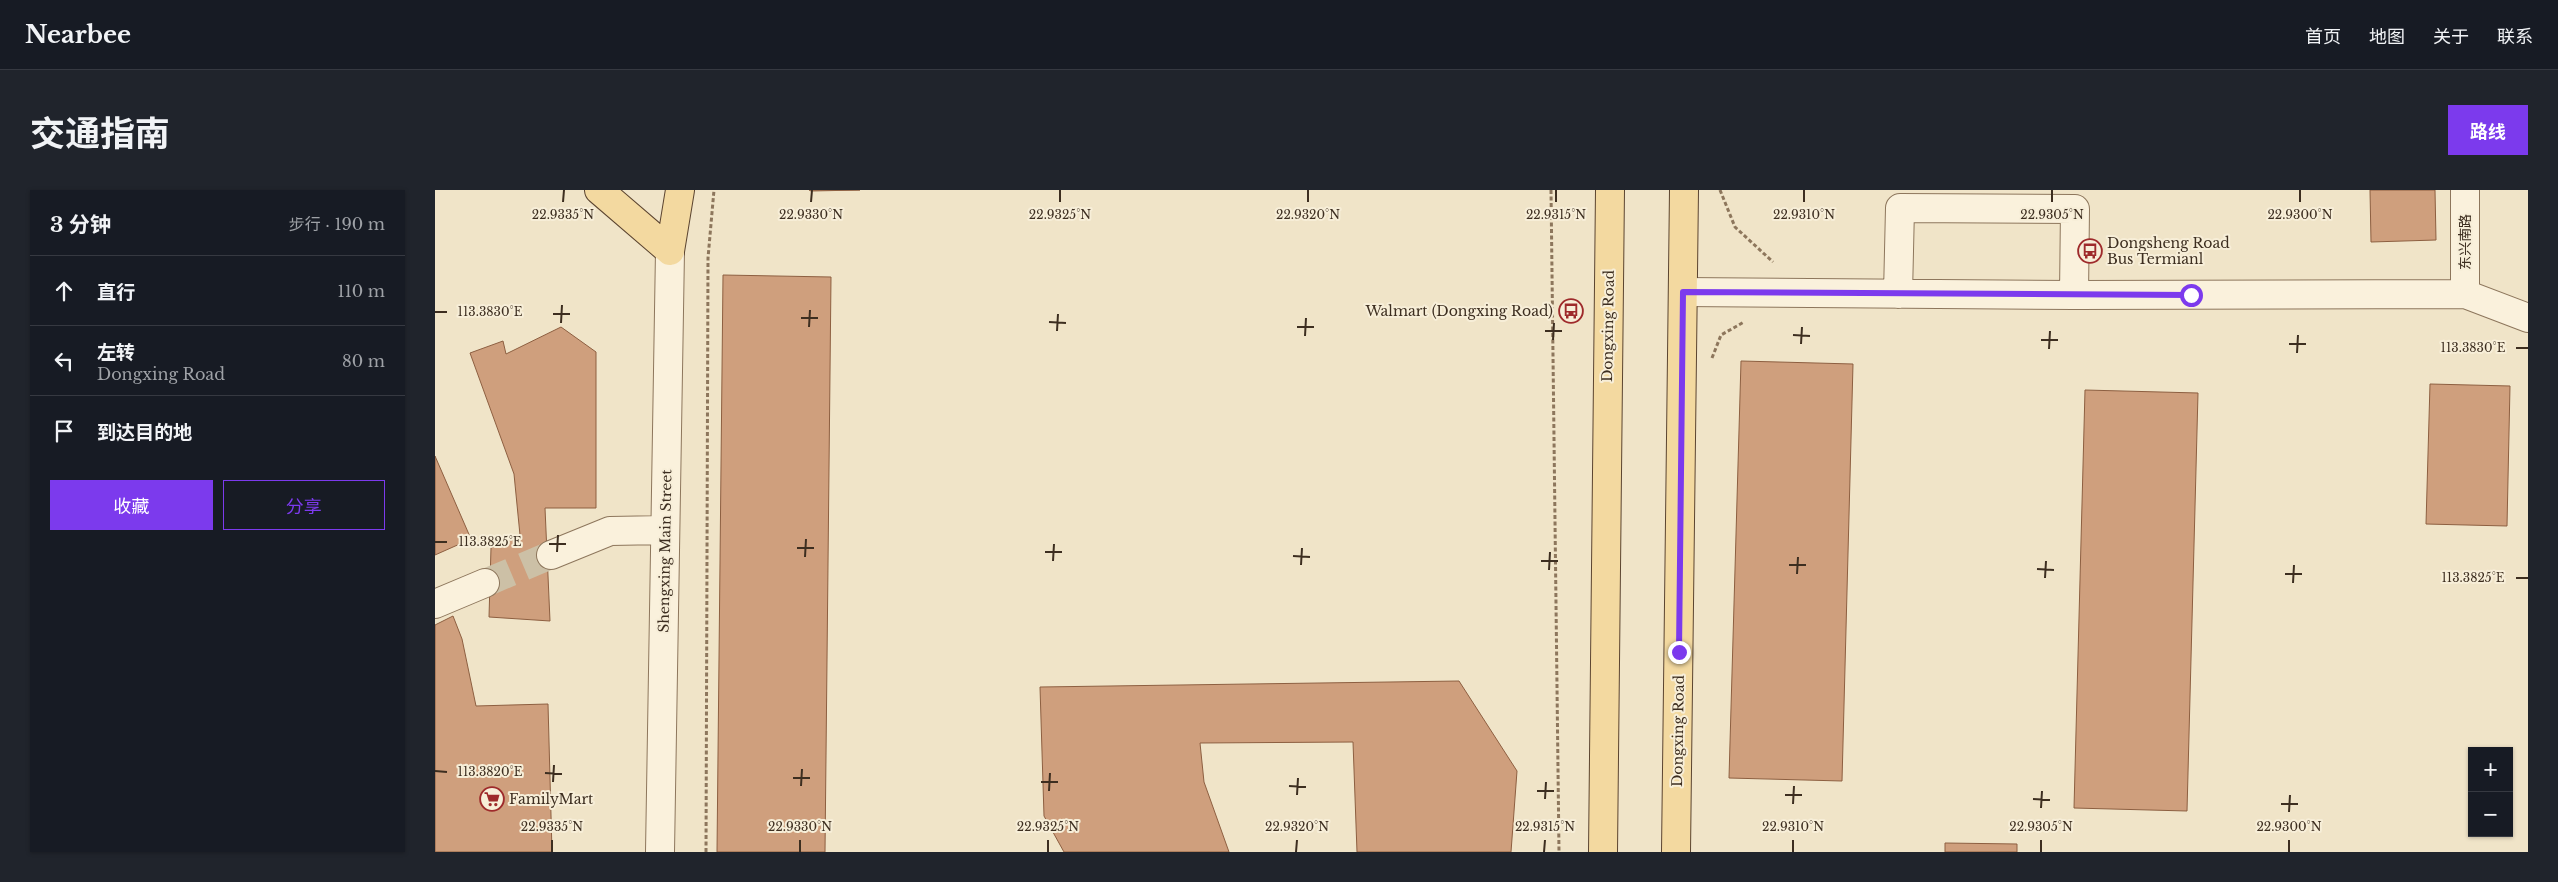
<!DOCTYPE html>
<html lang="zh">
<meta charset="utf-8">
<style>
:root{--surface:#171b24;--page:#20242c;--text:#f1f3f6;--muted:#9ea1a6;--line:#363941;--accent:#7c3aed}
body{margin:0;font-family:"Libre Baskerville","Noto Sans SC",serif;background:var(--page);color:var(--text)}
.controls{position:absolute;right:15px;bottom:15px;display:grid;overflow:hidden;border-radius:0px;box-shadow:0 1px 4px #0004}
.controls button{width:45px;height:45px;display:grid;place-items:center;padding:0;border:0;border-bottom:1px solid var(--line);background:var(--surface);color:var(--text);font:25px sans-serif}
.stop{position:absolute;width:15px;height:15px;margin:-11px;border:4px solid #7c3aed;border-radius:50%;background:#fff}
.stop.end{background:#7c3aed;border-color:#fff;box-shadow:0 1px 5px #0008}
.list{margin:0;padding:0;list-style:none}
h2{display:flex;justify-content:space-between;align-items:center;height:65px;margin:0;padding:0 20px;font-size:21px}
h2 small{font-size:16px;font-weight:400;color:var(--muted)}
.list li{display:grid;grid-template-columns:32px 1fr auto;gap:15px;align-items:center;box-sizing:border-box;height:70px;padding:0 20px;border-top:1px solid var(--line)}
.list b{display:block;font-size:19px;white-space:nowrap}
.list p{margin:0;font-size:16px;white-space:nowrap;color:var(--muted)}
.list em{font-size:16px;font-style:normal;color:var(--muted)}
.actions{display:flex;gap:10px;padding:15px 20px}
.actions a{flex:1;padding:11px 0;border:1px solid var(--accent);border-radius:0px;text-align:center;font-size:18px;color:var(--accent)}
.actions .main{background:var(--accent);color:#fff}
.icon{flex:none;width:28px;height:28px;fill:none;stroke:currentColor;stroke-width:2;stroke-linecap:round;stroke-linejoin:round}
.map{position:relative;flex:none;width:2093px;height:662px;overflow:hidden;border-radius:0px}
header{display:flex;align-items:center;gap:30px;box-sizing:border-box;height:70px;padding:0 25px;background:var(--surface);border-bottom:1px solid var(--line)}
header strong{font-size:24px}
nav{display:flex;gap:28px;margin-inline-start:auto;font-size:18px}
.intro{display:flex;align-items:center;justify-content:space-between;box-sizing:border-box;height:120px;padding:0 30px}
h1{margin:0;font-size:35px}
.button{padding:12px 22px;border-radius:0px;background:var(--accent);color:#fff;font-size:18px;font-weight:700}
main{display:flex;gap:30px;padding:0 30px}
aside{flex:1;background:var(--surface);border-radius:0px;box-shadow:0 1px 4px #0004}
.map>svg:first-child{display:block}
.building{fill:#cf9f7d;stroke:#8d5f41}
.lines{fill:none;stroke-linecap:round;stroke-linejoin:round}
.minor-tunnel{stroke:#ccc0a6;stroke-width:28;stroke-dasharray:28 14;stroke-linecap:butt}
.minor-casing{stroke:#8d765c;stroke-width:30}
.major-casing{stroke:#5b4430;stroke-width:30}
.path{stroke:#8d765c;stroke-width:3;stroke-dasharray:4 2.5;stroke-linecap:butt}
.minor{stroke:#faf1dc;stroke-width:28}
.major{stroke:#f3d9a0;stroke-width:28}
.route{stroke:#7c3aed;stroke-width:6}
.ticks{fill:none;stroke:#3d2e20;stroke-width:2}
.labels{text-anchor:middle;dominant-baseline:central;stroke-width:4;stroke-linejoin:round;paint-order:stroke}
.street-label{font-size:14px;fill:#3d2e20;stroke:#f7eed8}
.poi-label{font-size:14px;fill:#3d2e20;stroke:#f7eed8;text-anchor:start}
.ticks-label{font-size:12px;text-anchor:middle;fill:#3d2e20;stroke:#f7eed8;stroke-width:4;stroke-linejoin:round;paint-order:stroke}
</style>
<header>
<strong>Nearbee</strong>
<nav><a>首页</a><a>地图</a><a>关于</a><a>联系</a></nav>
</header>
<div class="intro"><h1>交通指南</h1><a class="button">路线</a></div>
<main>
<aside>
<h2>3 分钟<small>步行 · 190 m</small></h2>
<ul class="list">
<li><svg class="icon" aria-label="ahead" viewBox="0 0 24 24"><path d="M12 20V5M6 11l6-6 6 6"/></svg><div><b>直行</b></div><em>110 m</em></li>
<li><svg class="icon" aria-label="left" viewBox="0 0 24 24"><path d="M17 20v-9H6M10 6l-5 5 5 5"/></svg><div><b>左转</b><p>Dongxing Road</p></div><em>80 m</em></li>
<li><svg class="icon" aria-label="arrive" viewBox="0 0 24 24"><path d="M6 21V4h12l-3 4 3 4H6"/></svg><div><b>到达目的地</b></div></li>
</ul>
<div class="actions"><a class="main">收藏</a><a>分享</a></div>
</aside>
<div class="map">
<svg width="2093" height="662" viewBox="0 0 2093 662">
<rect width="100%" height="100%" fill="#f0e4c8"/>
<path class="building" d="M374,0H425L376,1Z
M1935,0H2000L2001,50L1936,52Z
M288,85L396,87L390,662H282Z
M126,137L161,162V318H110L115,431L54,427L56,358L85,345L79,284L35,163L68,151L71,164Z
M1306,171L1418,174L1407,591L1294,588Z
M1995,194L2075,196L2072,336L1991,334Z
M1650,200L1763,203L1752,621L1639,618Z
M0,266L36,349L0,365Z
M18,426L27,449L41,516L113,514L117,662H0V435Z
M1024,491L1082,581L1076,662H922L918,552L765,553L769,592L794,662H629L609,626L605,497Z
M1510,653L1582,654V662H1510Z"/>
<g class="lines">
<path class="minor-tunnel" d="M50,393L116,365"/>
<g class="minor-casing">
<path id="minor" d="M2030,0V104
M1248,102L1639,105L2030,104L2093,128
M1463,104L1465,18L1640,19L1639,105
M116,365L175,341L230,340
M0,414L50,393
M225,662L235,61"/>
</g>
<g class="major-casing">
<path id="major" d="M164,0L235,61
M235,61L245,0
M1168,662L1175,0
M1241,662L1249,0"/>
</g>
<path class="path" d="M1116,0L1124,662
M1285,0L1300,37L1338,72
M1277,168L1286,145L1309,132
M271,662L273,68L279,0"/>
<use href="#minor" class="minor"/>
<use href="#major" class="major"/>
</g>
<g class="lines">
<path class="route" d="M1244,462L1248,102L1756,105"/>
</g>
<path class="ticks" d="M128,12L129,0M376,12L377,0M625,12V0M873,12V0M1121,12V0M1369,12V0M1617,12V0M1865,12V0M0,122H12M118,124H135M366,128H383M614,132L631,133M126,133L127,115M374,137L375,120M862,137H879M622,141L623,124M1110,141H1127M1358,145L1375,146M870,146L871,128M1118,150L1119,133M1606,150H1623M1366,154L1367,137M1854,154H1871M2081,158H2093M1614,159L1615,141M1862,163L1863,145M0,352H12M114,354H131M362,358H379M122,362L123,345M610,362H627M858,366L875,367M370,367L371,349M618,371L619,354M1106,371H1123M866,375L867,358M1354,375H1371M1602,379L1619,380M1114,380L1115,362M1362,384L1363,367M1850,384H1867M1610,388L1611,371M2081,388H2093M1858,393L1859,375M0,581L12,582M110,583L127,584M358,588H375M118,592L119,575M606,592H623M366,596L367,579M854,596L871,597M614,601L615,583M1102,601H1119M862,605L863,588M1350,605H1367M1110,609L1111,592M1598,609L1615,610M1358,614L1359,596M1846,614H1863M1606,618L1607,601M1854,622L1855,605M117,662V650M365,662V650M613,662V650M861,662L862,650M1109,662L1110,650M1358,662V650M1606,662V650M1854,662V650"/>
<defs>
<g id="bus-ring" transform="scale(1.25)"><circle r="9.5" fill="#f7eed8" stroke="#9e2a2b" stroke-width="1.5"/><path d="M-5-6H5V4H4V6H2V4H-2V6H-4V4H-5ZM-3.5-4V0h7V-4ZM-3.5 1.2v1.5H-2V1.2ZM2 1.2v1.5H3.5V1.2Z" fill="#9e2a2b"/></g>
<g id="supermarket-ring" transform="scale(1.25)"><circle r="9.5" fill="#f7eed8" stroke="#9e2a2b" stroke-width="1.5"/><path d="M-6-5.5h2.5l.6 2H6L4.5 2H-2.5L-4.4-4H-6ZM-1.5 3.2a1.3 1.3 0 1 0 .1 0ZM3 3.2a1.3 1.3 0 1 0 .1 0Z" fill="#9e2a2b"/></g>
</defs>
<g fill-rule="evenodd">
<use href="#bus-ring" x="1655" y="61"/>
<use href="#bus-ring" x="1136" y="121"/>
<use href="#supermarket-ring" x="57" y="609"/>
</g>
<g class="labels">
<g class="street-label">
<text transform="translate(2030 52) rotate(-90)">东兴南路</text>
<text transform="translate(1173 136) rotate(-89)">Dongxing Road</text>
<text transform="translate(230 361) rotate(-89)">Shengxing Main Street</text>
<text transform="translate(1243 541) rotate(-89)">Dongxing Road</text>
</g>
<g class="poi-label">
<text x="1672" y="53">Dongsheng Road<tspan x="1672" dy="16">Bus Termianl</tspan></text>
<text x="1118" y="121" text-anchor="end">Walmart (Dongxing Road)</text>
<text x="74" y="609">FamilyMart</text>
</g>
</g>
<g class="ticks-label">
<text x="128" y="29">22.9335°N</text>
<text x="376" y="29">22.9330°N</text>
<text x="625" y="29">22.9325°N</text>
<text x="873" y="29">22.9320°N</text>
<text x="1121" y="29">22.9315°N</text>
<text x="1369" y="29">22.9310°N</text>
<text x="1617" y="29">22.9305°N</text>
<text x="1865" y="29">22.9300°N</text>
<text x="55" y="126">113.3830°E</text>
<text x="2038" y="162">113.3830°E</text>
<text x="55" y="356">113.3825°E</text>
<text x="2038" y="392">113.3825°E</text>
<text x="55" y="586">113.3820°E</text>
<text x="117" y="641">22.9335°N</text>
<text x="365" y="641">22.9330°N</text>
<text x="613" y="641">22.9325°N</text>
<text x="862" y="641">22.9320°N</text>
<text x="1110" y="641">22.9315°N</text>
<text x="1358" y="641">22.9310°N</text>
<text x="1606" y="641">22.9305°N</text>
<text x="1854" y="641">22.9300°N</text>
</g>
</svg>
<div class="controls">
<button>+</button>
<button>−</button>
</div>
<div class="stop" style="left:1756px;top:105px"></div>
<div class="stop end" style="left:1244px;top:462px"></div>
</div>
</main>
